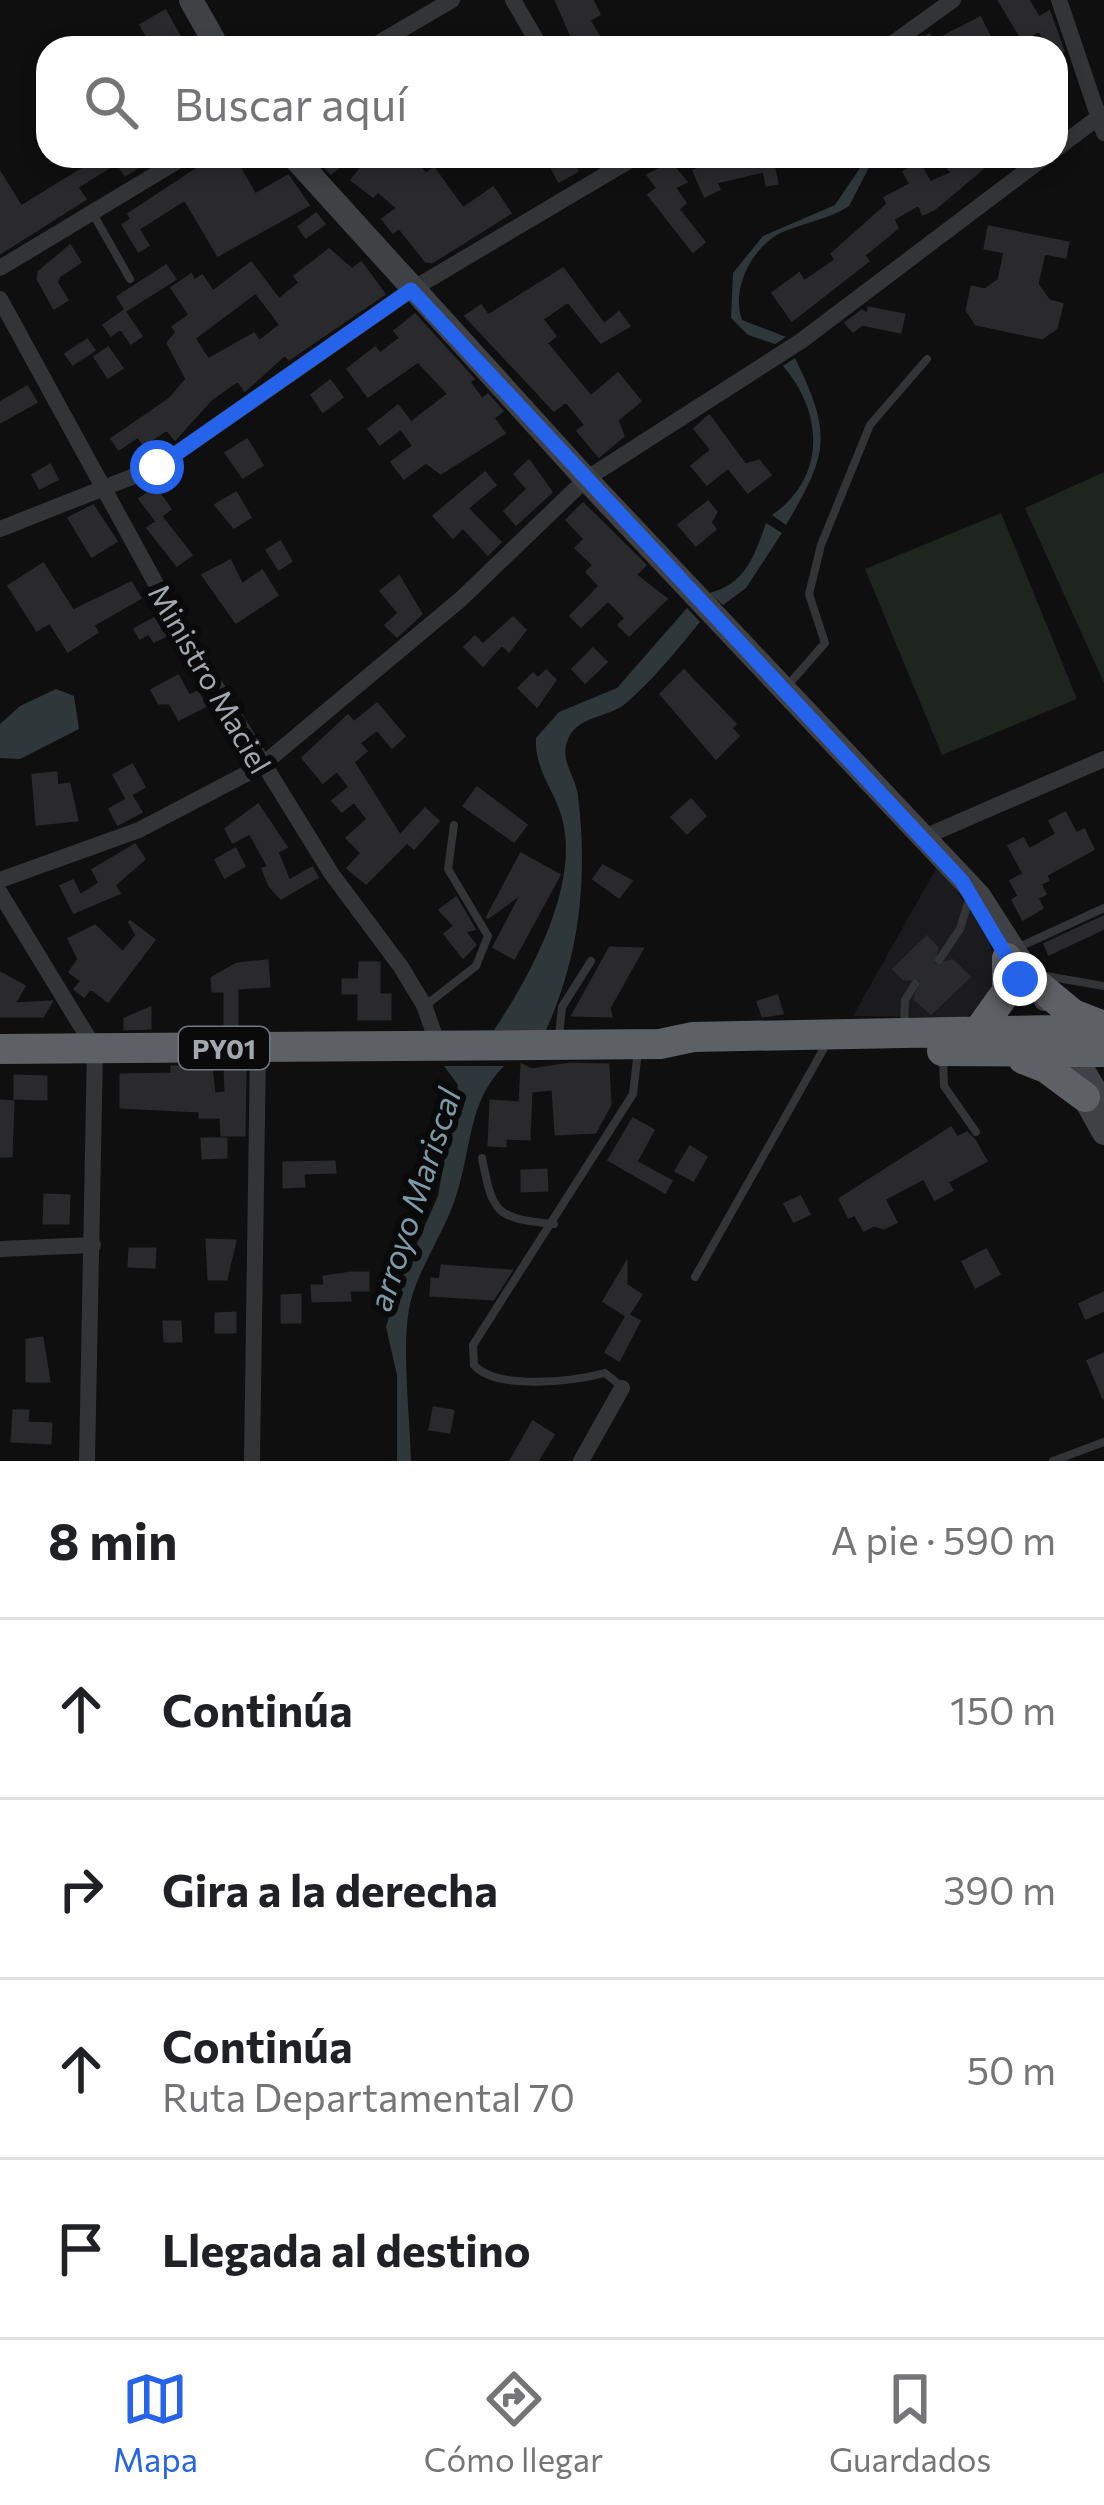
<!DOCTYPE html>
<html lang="es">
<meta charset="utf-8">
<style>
:root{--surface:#fff;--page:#f6f6f6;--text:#202124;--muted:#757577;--line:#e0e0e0;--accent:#2563eb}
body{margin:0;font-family:Commissioner,sans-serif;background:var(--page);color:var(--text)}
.stop{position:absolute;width:36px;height:36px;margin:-27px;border:9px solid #2563eb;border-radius:50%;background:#fff}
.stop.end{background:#2563eb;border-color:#fff;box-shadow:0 3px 12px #0008}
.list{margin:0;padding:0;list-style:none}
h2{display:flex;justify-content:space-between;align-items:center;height:156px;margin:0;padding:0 48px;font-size:51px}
h2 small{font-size:39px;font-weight:400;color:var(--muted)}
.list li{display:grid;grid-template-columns:78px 1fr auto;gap:36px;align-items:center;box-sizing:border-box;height:180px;padding:0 48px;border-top:3px solid var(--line)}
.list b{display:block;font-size:45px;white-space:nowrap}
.list p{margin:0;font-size:39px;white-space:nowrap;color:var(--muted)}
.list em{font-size:39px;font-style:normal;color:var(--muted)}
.icon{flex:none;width:66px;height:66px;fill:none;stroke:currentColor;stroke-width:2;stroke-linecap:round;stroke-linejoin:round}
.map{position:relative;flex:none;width:1104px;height:1461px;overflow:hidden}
.search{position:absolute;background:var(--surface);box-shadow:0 6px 18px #0003;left:36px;right:36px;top:36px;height:132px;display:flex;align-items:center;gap:30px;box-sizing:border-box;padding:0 42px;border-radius:36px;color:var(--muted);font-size:45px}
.sheet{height:876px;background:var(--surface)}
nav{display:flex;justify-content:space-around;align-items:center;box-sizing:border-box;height:168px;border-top:3px solid var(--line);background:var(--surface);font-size:33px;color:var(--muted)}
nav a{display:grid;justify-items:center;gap:6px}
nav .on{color:var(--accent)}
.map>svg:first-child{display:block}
.built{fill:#1b1b1d}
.green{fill:#1e241e}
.water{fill:#2e383b}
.building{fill:#2a2a2c;stroke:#292a2c;stroke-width:3;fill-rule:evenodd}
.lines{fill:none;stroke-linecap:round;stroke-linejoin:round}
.lane{stroke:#323436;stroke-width:8}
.street{stroke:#323436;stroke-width:16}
.secondary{stroke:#3f4144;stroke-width:24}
.highway{stroke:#5d6165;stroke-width:30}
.route{stroke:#2563eb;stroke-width:15}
.labels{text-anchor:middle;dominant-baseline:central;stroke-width:12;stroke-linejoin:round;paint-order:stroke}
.shield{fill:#0a0a0b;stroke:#74797e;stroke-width:3}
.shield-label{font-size:27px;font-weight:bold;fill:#a2a8af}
.street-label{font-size:30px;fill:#a2a8af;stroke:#0a0a0b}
.water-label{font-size:33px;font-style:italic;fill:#7c9ba7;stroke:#0a0a0b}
</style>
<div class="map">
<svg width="1104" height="1461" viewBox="0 0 1104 1461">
<rect width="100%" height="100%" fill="#0f0f10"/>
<path class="built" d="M938,865L988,935L999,982L988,1002L964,1018L853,1016Z"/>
<path class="green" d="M1104,472V683L1025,508Z
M1001,513L1077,699L942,755L865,569Z"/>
<path class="water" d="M868,156H875L849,206C829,219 807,222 785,231C754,243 730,288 742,320L786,337L775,344L748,335L731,318L733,273L763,236L835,205Z
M795,358C832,434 829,453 786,525L772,515C826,478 824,413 783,366Z
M766,523L782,533L746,588L723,605L709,593C745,585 755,555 766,523Z
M687,608L700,622C677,650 653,680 625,704C609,717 581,716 570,735C557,759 575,773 578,796C588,877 580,955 546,1030H494C529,978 576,892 564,827C559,794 534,773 536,738L559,712L617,688Z
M56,689L74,696L79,729L20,759L0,758V724L20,706Z
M444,1066H504C468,1102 472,1146 457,1193C446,1231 419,1266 410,1304C401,1345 410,1416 411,1461H397V1375L386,1327L396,1291L438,1196L458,1085Z"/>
<path class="building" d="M556,0H592L599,14L589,20L605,48H577Z
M999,0H1028L1039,18L1049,12L1063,51L1056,56V48H1050L1039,30L1023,40Z
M165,11L186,48H154L141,25Z
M980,18L995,48H908L929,35L933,42Z
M75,156H137L142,164L125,175L117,162L77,187L85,199L0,253V173L21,207L83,169Z
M217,156H233L255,195L288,176L308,205L218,255L185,199L138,229L148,245L139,251L123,225L132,219L129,214Z
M315,156H352L331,173Z
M371,156H406L426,174L434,169L463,209L493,188L510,213L432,262L426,261L399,227L393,232L383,219L398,208L378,191L373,196L352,180Z
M561,156H568L577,171L559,181L549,162Z
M698,156H764L772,159L777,183L767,185L764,171L716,182L719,189L705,196L694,171L702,167Z
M964,156H997L934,209L923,214L919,204L893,219L897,228L864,255L868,261L792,320L773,293L799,274L804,282L836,260L832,254L888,204L885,198L911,184L904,172L919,163L930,183L953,173L949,169Z
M671,164L686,182L674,187L685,203L678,209L704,242L693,251L649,195L658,188L648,175Z
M316,214L324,224L306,237L299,227Z
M989,227L1068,243L1065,257L1044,253L1037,284L1049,301L1062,304L1056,328L1042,338L976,324L967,310L972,287L985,290L999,280L1005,252L985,248Z
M70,246L80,262L59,276L56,282L67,300L54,308L38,279L39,272Z
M329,250L352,270L361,263L384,294L289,359L285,354L245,390L238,380L211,399L175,439L167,429L144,444L138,436L119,449L112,439L170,399L187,379L168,343L177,332L173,327L190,315L172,288L191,275L194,281L202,276L213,292L251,263L279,300L300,283L295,276ZM256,292L281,325L259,342L254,334L208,360L194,338Z
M166,266L175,279L126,310L118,297Z
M563,269L604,325L619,313L629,326L601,342L568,301L542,319L555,336L546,343L591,397L618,374L640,401L617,420L623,436L599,456L578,431L586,425L566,401L554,410L466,316L481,306L488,316Z
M869,308L904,315L900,332L862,324L853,331L846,323L862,311L868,315Z
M124,311L141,336L131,343L121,328L111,335L104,325Z
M415,315L473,379L469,382L482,400L488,395L502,411L493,418L504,433L441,473L426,462L404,478L392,462L414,446L401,428L380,444L369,429L398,406L411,423L449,394L418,361L368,396L348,369L375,348L380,354L401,338L395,331Z
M87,340L94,350L73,364L66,354Z
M108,348L122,368L108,377L95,357Z
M330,381L342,397L323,411L312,395Z
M27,387L36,402L0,422V403Z
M709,416L745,465L759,461L770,475L748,492L728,467L707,484L692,466L712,450L695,429Z
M247,440L262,465L243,477L226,453Z
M529,461L551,492L516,524L505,511L528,489L515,474Z
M50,465L57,479L40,488L33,475Z
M485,473L495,485L467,508L500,542L488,554L463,527L453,537L434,516Z
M155,488L170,509L156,520L140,499Z
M236,493L250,517L234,527L216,505Z
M708,502L716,512L710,523L715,529L696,545L679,525Z
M583,504L645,565L635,575L666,599L629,635L619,625L626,618L608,600L581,626L571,616L600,586L587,572L594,565L576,548L585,539L567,520Z
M93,506L116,541L92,556L69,518Z
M162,518L191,555L177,565L148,528Z
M280,542L291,561L279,569L267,550Z
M230,561L242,585L262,571L277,595L236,622L203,575Z
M43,564L73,611L131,583L140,598L93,625L97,632L68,651L50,622L37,630L9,586Z
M399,577L421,614L397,636L386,625L399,613L381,591Z
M159,616L169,634L154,641L149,633L140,638L135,629Z
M513,618L525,630L509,651L502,644L483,665L465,647L475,637L483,645Z
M593,649L606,662L585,682L573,669Z
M546,671L555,680L537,706L519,688L533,674L538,679Z
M684,671L735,724L731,728L738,736L716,758L661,694Z
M178,676L189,696L198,692L205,706L179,719L170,703H159L152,690Z
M377,704L404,736L392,747L377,729L359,743L366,751L353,762L405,844L366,883L348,868L362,853L347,838L368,819L354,801L342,811L333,801L350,787L337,770L323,782L303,758L348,716L354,723Z
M132,765L144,787L126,797L114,775Z
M56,773L57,786L69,784L77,820L37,824L33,775Z
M477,788L526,825L514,841L464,806Z
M132,797L141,812L118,824L110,809Z
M691,800L705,816L687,833L672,817Z
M258,805L286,847L277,852L289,881L312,868L317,877L281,898L270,886L263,869L269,867L250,833L233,842L226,829Z
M425,809L438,821L414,848L400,836Z
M1065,813L1076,834L1084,830L1093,849L1046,875L1048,880L1040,884L1045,894L1037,898L1042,908L1023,919L1013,900L1019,896L1011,881L1024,874L1009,846L1023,839L1029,850L1057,834L1050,821Z
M135,845L144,859L114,885L119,893L74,912L61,886L73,881L80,896L100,883L93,870Z
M235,849L244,866L225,877L216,860Z
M521,854L559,875L514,958L494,947L523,892L487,918Z
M603,866L631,881L619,897L594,879Z
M456,898L474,929L464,931L475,945L463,957L445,934L455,926L440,910Z
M1104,917V928L1049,954L1045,944Z
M129,921L154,940L108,1001L91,988L84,996L75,989L82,981L70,972L79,959L69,939L95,926L123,953L137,935Z
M927,937L937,948L933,966L953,961L969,977L931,1013L915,999L922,979H904L894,969Z
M610,948L642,949L609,1008L611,1016L573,1015Z
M267,961L269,986L237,988V1025H225V991H213L212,978L237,964Z
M360,963H379V995H390V1019H359V993H343V980H359Z
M0,973L24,986L14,1004L51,1002L43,1016H0Z
M777,996L782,1013L763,1016L758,1002Z
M150,1008V1028L125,1029V1019Z
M570,1064L608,1065L610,1105L595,1132L556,1134L553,1089L531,1091L529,1139L505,1138V1146L489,1145L491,1101L520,1103L522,1065L532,1070Z
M172,1067H211L214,1094L226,1093L225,1067H245L244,1135H222L221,1117H200V1111L121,1107V1075L172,1074Z
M15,1076L46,1077V1099L15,1098Z
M0,1101L13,1102L11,1156H0Z
M633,1119L653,1130L636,1162L671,1181L665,1192L609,1160Z
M951,1128L957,1138L967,1133L974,1140L986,1161L947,1182L952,1190L935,1199L924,1178L884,1199L896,1222L884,1228L874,1225L864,1230L855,1214L849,1217L840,1199Z
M202,1139H226V1157L203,1158Z
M690,1147L706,1157L693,1180L676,1171Z
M334,1162L335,1172L303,1173L304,1186L284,1187V1163Z
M546,1170L547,1190L522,1191V1171Z
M45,1195L69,1196L68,1223H44Z
M800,1197L809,1214L794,1221L785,1204Z
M207,1240L235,1241L226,1279H209Z
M130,1249H155L154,1267L129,1266Z
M986,1250L999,1274L976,1287L963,1262Z
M626,1264V1285L641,1295L628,1315L639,1321L619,1360L606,1352L627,1316L604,1301Z
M442,1266L511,1271L493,1299L431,1295L432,1279L440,1280Z
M351,1273H368V1290H349L350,1300L313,1301L312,1286H325L324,1277Z
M1104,1293V1310L1086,1318L1080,1304Z
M300,1295V1322H282V1296Z
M235,1313V1332H216V1314Z
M164,1322H180L181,1341H165Z
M42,1338L49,1381H27V1340Z
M1104,1354V1399L1088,1361Z
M434,1408L453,1411L449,1432L430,1429Z
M14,1411H28L27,1423L51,1424L50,1443L12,1441Z
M533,1422L553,1435L537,1461H511Z"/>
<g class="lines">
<path class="lane" d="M92,212L130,279
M789,684L825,643L809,594L821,545L870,425L927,359
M1017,948L1104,908
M939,960L960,929L969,899
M1040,975L1104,986
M426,1005L476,966L488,936L448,869L454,825
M904,1028L905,1000L915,984
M559,1036L562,1007L591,961
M943,1060L944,1086L976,1132
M482,1158C493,1214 495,1218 554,1224
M695,1277L823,1050
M621,1386L605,1373C574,1381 497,1391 474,1365L473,1345L633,1094L638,1051
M1053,1461L1104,1442"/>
<path class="street" d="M513,0L541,48
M1059,0L1104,133
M370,48L452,0
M886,48L953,0
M1056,149L1103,114
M0,268L186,156
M0,299L184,635L331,873L401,967L424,1005L438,1045
M0,529L157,467L411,290L637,156
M922,838L1104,759
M0,880L139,830L261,766L461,599L586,479L801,341L1046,156
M0,893L95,1049L87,1461
M0,1249L93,1245
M252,1461L258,1048
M581,1461L622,1388"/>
<path class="secondary" d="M191,0L218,48
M293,156L586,479L979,896L1045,999
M1066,1041L1104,1106
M1084,1097L1104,1133"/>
<path class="highway" d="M1038,985L1073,1014L1104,1026
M979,1030L1007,991V958
M0,1049L660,1044L693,1037L1104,1029
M942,1051L1104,1052
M1023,1059L1046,1068L1085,1097"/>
</g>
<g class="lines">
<path class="route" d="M157,467L411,290L962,881L1020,979"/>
</g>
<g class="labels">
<rect class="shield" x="179" y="1027" width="90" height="42" rx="9"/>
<g class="shield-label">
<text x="224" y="1048">PY01</text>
</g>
<g class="street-label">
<text transform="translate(211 678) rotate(60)">Ministro Maciel</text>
</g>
<g class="water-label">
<text transform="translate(413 1199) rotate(-72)">arroyo Mariscal</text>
</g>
</g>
</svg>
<div class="stop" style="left:157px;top:467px"></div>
<div class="stop end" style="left:1020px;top:979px"></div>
<div class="search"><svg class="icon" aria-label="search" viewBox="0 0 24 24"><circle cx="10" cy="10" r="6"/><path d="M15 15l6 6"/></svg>Buscar aquí</div>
</div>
<section class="sheet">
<h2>8 min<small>A pie · 590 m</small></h2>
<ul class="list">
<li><svg class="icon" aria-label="ahead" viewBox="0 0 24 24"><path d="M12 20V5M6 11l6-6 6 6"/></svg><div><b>Continúa</b></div><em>150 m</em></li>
<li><svg class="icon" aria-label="right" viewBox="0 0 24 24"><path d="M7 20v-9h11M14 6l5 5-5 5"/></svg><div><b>Gira a la derecha</b></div><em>390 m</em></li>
<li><svg class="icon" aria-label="ahead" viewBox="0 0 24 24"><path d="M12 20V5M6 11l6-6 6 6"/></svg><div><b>Continúa</b><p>Ruta Departamental 70</p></div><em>50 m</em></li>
<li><svg class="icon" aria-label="arrive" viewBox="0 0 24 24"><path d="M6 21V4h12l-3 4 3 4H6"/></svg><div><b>Llegada al destino</b></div></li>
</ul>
</section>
<nav>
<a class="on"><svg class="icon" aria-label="map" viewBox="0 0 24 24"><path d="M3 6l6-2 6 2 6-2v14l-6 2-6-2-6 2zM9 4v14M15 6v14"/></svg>Mapa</a>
<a><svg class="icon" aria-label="directions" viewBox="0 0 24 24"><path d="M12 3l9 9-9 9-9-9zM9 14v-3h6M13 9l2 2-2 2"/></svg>Cómo llegar</a>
<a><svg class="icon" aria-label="saved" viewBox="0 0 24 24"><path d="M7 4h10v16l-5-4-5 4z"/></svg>Guardados</a>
</nav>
